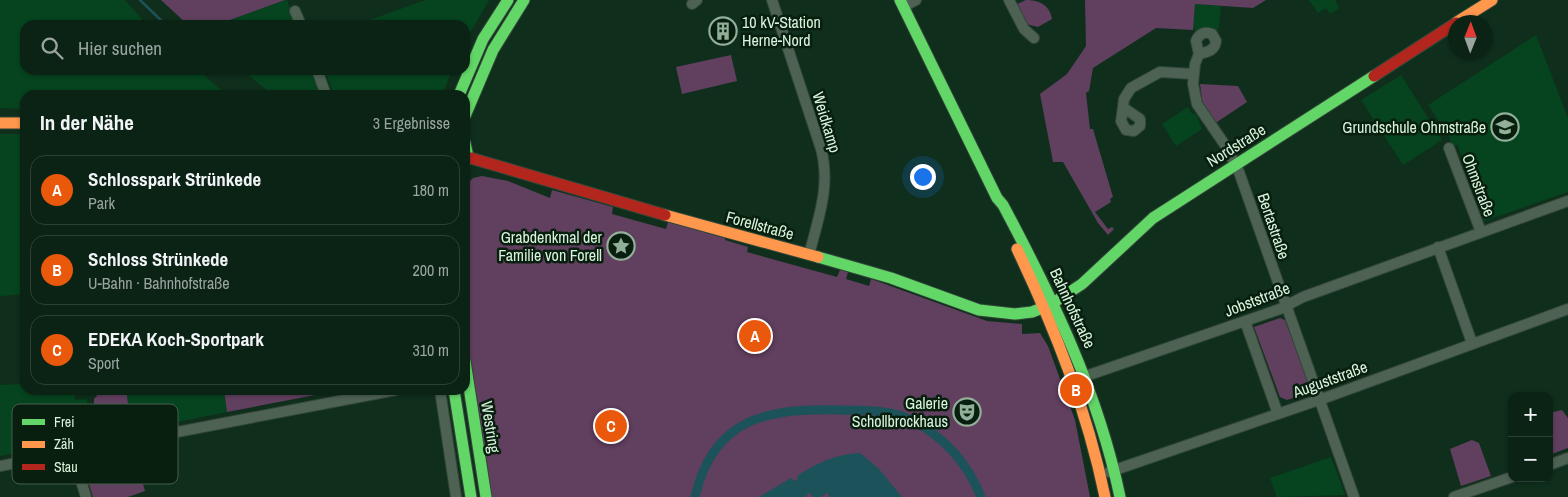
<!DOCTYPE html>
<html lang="de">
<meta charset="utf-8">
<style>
:root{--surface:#0b2315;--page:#142b1e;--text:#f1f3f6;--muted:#9aa4a0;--line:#2b4034;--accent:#ea580c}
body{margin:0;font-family:"Archivo Narrow",sans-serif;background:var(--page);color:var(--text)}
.controls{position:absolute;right:15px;bottom:15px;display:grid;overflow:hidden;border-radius:10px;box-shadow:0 1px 4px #0004}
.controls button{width:45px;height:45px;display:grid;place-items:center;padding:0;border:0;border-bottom:1px solid var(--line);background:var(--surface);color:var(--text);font:25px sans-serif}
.compass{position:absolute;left:1448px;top:15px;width:45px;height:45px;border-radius:50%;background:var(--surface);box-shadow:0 1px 4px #0004;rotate:1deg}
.you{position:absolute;left:922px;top:176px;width:18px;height:18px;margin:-12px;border:4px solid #fff;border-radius:50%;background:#1a73e8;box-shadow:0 0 0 8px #1a73e833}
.badge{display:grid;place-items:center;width:32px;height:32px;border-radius:50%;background:var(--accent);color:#fff;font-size:16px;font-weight:700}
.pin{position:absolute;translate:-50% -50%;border:2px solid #fff;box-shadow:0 1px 5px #0006}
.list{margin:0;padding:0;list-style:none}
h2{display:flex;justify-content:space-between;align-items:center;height:65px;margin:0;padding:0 20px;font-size:21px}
h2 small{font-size:16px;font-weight:400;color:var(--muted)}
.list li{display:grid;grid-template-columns:32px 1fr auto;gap:15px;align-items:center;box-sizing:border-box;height:70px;margin:0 10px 10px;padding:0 10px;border:1px solid var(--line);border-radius:15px}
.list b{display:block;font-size:19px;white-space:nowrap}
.list p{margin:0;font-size:16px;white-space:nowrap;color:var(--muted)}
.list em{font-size:16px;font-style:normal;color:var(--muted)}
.icon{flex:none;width:28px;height:28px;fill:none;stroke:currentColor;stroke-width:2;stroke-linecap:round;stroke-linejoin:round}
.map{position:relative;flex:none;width:1568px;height:497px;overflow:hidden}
.search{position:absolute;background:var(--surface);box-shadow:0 1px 4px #0004;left:20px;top:20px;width:450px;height:55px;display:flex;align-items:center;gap:12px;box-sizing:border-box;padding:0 18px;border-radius:15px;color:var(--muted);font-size:19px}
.panel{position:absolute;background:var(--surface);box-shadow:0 1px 4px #0004;left:20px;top:90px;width:450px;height:305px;border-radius:15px}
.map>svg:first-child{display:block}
.built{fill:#05441e}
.green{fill:#613f5f}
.water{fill:#1c5259}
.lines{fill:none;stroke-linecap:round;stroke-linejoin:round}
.stream{stroke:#1c5259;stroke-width:2.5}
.canal{stroke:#1c5259;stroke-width:9}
.street-casing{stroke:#334739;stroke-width:12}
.fast-casing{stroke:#334739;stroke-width:13}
.slow-casing{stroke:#334739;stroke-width:13}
.jam-casing{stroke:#334739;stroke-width:13}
.street{stroke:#4d6253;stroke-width:10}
.fast{stroke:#63d668;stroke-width:11}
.slow{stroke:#ff974d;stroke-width:11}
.jam{stroke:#b3261e;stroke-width:11}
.labels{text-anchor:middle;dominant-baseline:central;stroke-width:5;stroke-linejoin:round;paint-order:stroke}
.poi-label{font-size:16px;fill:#d9f4dd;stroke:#081e0e;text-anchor:end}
.street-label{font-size:16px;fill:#d9f4dd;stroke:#081e0e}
.key{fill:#081e0e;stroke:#475e4c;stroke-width:1}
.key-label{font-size:14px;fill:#d9f4dd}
</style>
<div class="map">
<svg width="1568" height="497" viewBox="0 0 1568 497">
<rect width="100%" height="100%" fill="#0f2f1c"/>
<path class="built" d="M0,0H125L147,25H25V70H198L227,95H25V109L0,108Z
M285,0H287L296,25H216Z
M425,0H488V2L465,41V25H356Z
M1309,0H1335L1339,8L1330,14L1326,8L1318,13Z
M1195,4L1221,6L1218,35L1193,30Z
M1536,35L1568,118V192L1484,221L1457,144L1453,148L1449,137L1428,105Z
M243,70H312L321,95H272Z
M325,70H452L442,95H334Z
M1401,75L1442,140L1403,165L1361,100Z
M1188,107L1192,114H1196L1202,129L1176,146L1162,124Z
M0,134H25V294L0,296Z
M25,384V390H74L75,400L87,399L90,439L0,456V385Z
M126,390H224L227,412L132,431Z
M1331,457L1345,495L1277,497L1270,478Z"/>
<path class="green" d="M161,0H285L216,25H188Z
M1026,0C1039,0 1050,5 1052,19L1038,27L1026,24L1015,5Z
M1085,0H1266L1253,8L1195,4L1193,30L1156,28L1093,68L1089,91L1086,93L1090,129H1093L1113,197L1110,199L1111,202L1095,212L1108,229L1112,227L1114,229L1108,235L1098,223L1063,162H1053L1040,94L1067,74L1086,46Z
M731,55L737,81L682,94L676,67Z
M1200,84L1238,86L1247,102L1214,124L1203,107Z
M482,176L508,181L550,198L552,190L613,207L612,214L666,229L668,222L725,238V240L748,247L747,252L837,277L840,270L848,272L846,279L869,286L871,279L987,321L1022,324V334L1040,333L1048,346L1075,420L1090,497H491L465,328V186L473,178Z
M1280,318L1285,320L1311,389L1307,393L1299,396L1297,393L1293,395V398L1287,400L1280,397L1254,327Z
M102,390H126L132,431L90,439L93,430L94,399Z
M224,390H341L227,412Z
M1562,410L1568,418V448L1549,455V413Z
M1472,440L1479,443L1491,476L1461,486L1450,449Z
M133,449L145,491L128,497H93L83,465L85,460Z"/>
<path class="water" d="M860,453L879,469L902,497H830L827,493L821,497H813L809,493L805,497H759L791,478L794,481L798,479L797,476C817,463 836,454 860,453Z"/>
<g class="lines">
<path class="stream" d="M140,0L166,25"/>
<path class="canal" d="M695,497C713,417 769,408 840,410C863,411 890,409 911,420C944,436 968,464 981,497"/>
<g class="street-casing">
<path id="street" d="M772,0L821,149C831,186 818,219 809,255
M1009,0L1024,29L1034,38
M692,4L697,0
M903,7L916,0
M295,11L301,25
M1199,54C1207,52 1215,51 1216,41L1212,34C1204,31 1199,34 1196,41L1199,54L1195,64L1193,84L1197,104L1227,148L1239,172L1354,497
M317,70L326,95
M1124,108L1140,119V126L1134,131L1126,130L1121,121L1122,115L1124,99L1131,88L1160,72L1193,74
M1449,148L1481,232
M1438,247L1472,343
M1245,321L1278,414
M1086,376L1280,309L1303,297L1568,201
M440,390L456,497
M72,452L86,497
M1549,465L1568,458
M0,466L396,390
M1109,472L1333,395L1568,309
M1454,497L1512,477"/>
</g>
<g class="fast-casing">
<path id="fast" d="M900,0L997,198L1003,205C1053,299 1098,392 1120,497
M459,95L483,39L508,0
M465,116L493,50L524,0
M465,143L467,152L465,162
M818,257L891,278L979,310L1015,314L1032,312L1050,305L1082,284L1153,218L1374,76
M465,361L486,497
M454,390L471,497"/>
</g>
<g class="slow-casing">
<path id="slow" d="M1457,22L1492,0
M0,123H25
M665,215L818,257
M1017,249C1055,329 1087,410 1105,497"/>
</g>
<g class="jam-casing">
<path id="jam" d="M1374,76L1456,23
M467,157L665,215"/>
</g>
<use href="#street" class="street"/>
<use href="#fast" class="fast"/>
<use href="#slow" class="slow"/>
<use href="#jam" class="jam"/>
</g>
<defs>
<g id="building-ring" transform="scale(1.4375)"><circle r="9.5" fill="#081e0e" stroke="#92af99" stroke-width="1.5"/><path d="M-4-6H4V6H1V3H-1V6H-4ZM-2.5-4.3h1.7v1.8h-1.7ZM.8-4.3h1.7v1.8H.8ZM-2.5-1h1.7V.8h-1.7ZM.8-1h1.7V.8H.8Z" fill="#92af99"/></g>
<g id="school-ring" transform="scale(1.4375)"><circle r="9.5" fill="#081e0e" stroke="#92af99" stroke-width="1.5"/><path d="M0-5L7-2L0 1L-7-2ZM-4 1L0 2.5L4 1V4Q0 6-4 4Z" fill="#92af99"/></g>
<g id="sight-ring" transform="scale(1.4375)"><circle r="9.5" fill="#081e0e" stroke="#92af99" stroke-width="1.5"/><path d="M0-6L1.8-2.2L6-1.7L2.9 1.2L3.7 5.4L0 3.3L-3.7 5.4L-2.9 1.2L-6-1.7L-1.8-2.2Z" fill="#92af99"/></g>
<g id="theatre-ring" transform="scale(1.4375)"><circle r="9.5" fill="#081e0e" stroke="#92af99" stroke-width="1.5"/><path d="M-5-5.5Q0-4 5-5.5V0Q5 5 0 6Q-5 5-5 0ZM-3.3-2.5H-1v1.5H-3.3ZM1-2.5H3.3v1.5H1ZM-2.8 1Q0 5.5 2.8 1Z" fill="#92af99"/></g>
</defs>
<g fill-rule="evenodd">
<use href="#building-ring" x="723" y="31"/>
<use href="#school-ring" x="1505" y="127"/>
<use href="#sight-ring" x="621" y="246"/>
<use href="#theatre-ring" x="967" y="412"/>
</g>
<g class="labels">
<g class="poi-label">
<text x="742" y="22" text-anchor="start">10 kV-Station<tspan x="742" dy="18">Herne-Nord</tspan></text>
<text x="1486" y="127">Grundschule Ohmstraße</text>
<text x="602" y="237">Grabdenkmal der<tspan x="602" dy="18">Familie von Forell</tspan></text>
<text x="948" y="403">Galerie<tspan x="948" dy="18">Schollbrockhaus</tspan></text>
</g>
<g class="street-label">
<text transform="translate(827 122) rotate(73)">Weidkamp</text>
<text transform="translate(1236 145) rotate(-32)">Nordstraße</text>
<text transform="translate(1479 185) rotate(69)">Ohmstraße</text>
<text transform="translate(760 225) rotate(15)">Forellstraße</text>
<text transform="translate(1274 226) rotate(71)">Bertastraße</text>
<text transform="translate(1257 299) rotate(-21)">Jobststraße</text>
<text transform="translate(1073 308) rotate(65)">Bahnhofstraße</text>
<text transform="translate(1330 379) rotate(-20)">Auguststraße</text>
<text transform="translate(491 427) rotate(81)">Westring</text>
</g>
</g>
<rect x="12" y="404" width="166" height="80" rx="8" class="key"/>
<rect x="22" y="419" width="23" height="6" fill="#63d668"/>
<rect x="22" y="441" width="23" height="7" fill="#ff974d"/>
<rect x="22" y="464" width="23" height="6" fill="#b3261e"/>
<g class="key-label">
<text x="54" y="427">Frei</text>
<text x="54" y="449">Zäh</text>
<text x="54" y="472">Stau</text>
</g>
</svg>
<div class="controls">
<button>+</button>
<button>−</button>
</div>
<svg class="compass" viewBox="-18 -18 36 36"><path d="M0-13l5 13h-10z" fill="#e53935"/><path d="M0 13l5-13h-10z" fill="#9aa4a0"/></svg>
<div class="you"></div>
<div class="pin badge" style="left:755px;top:336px">A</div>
<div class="pin badge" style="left:1076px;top:390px">B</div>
<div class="pin badge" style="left:611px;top:426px">C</div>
<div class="search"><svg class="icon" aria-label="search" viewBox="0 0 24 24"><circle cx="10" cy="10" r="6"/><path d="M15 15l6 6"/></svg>Hier suchen</div>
<section class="panel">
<h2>In der Nähe<small>3 Ergebnisse</small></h2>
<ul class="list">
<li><span class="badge">A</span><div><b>Schlosspark Strünkede</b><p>Park</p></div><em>180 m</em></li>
<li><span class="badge">B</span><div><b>Schloss Strünkede</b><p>U-Bahn · Bahnhofstraße</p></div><em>200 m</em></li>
<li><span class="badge">C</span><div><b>EDEKA Koch-Sportpark</b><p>Sport</p></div><em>310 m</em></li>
</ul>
</section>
</div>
